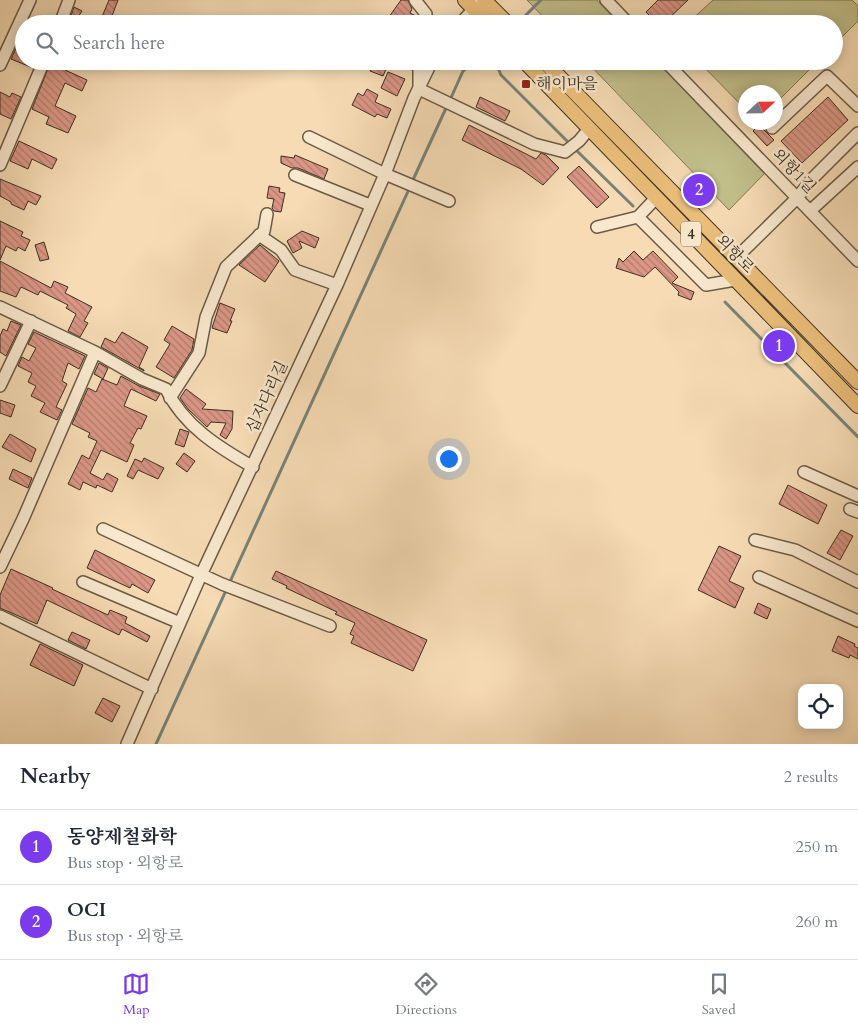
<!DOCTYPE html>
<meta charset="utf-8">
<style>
:root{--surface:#fff;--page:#f6f6f7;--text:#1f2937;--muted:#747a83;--line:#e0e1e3;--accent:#7c3aed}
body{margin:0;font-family:Cardo,"Noto Serif KR",serif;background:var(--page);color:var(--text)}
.controls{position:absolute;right:15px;bottom:15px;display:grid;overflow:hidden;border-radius:10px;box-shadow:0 2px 12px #0003}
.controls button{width:45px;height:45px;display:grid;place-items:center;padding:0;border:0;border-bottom:1px solid var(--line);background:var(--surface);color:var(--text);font:25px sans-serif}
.compass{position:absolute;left:738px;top:85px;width:45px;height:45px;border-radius:50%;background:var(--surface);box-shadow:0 2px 12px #0003;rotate:68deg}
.you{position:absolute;left:448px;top:458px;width:18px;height:18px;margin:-12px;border:4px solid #fff;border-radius:50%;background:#1a73e8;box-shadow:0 0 0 8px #1a73e833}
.badge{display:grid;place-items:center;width:32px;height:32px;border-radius:50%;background:var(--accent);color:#fff;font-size:16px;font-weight:700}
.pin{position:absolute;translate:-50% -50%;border:2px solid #fff;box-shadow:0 1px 5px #0006}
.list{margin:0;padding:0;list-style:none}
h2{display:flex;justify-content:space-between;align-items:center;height:65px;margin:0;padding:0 20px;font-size:21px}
h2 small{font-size:16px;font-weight:400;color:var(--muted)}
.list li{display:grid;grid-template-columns:32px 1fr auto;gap:15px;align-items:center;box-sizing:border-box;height:75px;padding:0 20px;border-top:1px solid var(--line)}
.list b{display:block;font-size:19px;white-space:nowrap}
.list p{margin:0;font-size:16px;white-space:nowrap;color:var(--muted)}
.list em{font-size:16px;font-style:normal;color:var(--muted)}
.icon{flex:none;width:28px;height:28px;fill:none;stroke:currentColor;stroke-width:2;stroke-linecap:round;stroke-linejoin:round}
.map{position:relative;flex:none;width:858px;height:744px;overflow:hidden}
.search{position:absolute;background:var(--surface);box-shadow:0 2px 12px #0003;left:15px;right:15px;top:15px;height:55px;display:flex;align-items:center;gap:12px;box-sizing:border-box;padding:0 18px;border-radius:28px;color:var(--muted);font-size:19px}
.sheet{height:215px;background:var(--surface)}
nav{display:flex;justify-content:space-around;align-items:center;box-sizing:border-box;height:70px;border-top:1px solid var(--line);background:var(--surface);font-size:14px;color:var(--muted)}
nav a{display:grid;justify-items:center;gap:2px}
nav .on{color:var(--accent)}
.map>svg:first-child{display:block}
.park{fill:#c1be8a;stroke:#7e7756}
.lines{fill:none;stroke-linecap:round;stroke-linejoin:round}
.stream{stroke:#778379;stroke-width:3}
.building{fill:url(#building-back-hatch);stroke:#3c3021}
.minor-casing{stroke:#6a5b46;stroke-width:14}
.major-casing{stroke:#3c3021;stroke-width:16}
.minor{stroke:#f9e8ce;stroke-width:11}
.major{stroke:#ebbe7a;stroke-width:14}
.poi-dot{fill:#8f2418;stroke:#f9e8ce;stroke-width:2}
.labels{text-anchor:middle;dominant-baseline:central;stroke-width:5;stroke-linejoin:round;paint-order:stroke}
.shield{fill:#f9e8ce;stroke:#756755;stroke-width:1}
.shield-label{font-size:15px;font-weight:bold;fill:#3c3021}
.poi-label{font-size:16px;fill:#3c3021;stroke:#f9e8ce;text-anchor:start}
.street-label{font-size:16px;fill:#3c3021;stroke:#f9e8ce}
</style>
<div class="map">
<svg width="858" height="744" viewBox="0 0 858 744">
<defs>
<pattern id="building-back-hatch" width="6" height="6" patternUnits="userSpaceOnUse" patternTransform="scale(1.25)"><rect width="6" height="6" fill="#db9685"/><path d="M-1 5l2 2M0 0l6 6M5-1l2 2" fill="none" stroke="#b37b6c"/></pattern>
</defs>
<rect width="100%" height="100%" fill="#f6dbb4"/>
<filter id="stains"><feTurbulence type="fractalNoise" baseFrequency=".004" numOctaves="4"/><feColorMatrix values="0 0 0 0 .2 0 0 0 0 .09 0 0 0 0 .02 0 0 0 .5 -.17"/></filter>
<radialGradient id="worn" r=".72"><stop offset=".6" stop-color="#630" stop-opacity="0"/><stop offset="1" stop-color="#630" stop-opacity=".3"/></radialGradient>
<path class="park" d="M527,0H597L620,24H550Z
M713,0H852L858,6V21L834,45V24H687Z
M586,61H657L765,173L729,210Z
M698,61H818L776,103V92H746L745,109Z"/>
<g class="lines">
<path class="stream" d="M517,24L541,0
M495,61L501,75L570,144
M450,100L463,71L475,61
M575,149L633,206
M412,182L447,106
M725,302L858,437
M156,744L410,187"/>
</g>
<path class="building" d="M109,0H118L109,24H99Z
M401,0H408L412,9L410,13L418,17L417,24H384Z
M658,0H688L663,24H658L646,12Z
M74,7L82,11L78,17L91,24H68Z
M19,42L24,44V61H36L33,68L11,59Z
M51,61H62L68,64L65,70L87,80L82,91L65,83L55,106L76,116L68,133L46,124L49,117L32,109Z
M374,61L387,67L383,76L370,71Z
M388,72L405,79L397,96L381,88Z
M367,89L378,95L375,102L391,109L387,118L377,114L375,117L352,105L358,93L363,96Z
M0,92L10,97L12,93L21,97L11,119L0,114Z
M480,97L510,111L505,121L476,107Z
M828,97L848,120L802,163L781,141Z
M469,125L536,159L541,153L546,155L559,168L543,185L521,169L462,140Z
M759,125L774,140L767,146L753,131Z
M19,141L57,159L52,169L32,159L28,169L10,161Z
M295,155L328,169L324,179L298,168H292L281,163V156L294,158Z
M579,166L609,197L597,208L567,177Z
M0,179L41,196L36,205L28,201L24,210L11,204V202L0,196Z
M269,186L280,188L279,192L285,193L281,212L274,211L272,208L274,199L267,198Z
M0,221L23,232L21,236L30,240L25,251L18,247L16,251L6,246L0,260Z
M302,231L319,238L315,248L299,241L302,248L293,253L287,241Z
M44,242L49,259L40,261L35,245Z
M260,245L279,261L265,282L239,265Z
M634,251L643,260L653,251L678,277L672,283L694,292L691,300L678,295L679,292L655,267L644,277L616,268L619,258L623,262Z
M0,261L51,288L54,281L68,287L65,293L92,307L84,321L88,323L80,337L68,331L76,314L66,308L68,305L40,291L38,295L21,287L16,297L0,291Z
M220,303L235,309L230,321H232L227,333L212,328Z
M11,321L21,325L6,356L0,352V336L3,329L7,331Z
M172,326L194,339L192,350L174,378L156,367L170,344L164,340Z
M34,332L85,356L79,369L68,363L62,381L67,384L56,407L62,410L57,420L40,412L45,403L31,396L36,386L28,382L32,373L18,366L22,357L29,361L36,348L28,344Z
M122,332L148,347L139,367L144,370V371L101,347L105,338L115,343Z
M99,363L108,368L103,379L94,374Z
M121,376L139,386L160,394L156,401L131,389L124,406L147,416L141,429L138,428L130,443L134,445L127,462L101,450L90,473L103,480L107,473L118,479L112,492L97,485L96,488L83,482L80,490L68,484L82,455L89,459L97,441L88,437L90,433L72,424L88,388L96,392L102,379L117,385Z
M186,389L206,404L202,409L233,411L232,429L226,439L220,435L226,423L211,422L207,427L188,409L180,398Z
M0,400L15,405L11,417L0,413Z
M180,429L189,432L184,447L175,444Z
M10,434L36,449L31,462L2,447Z
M184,453L195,461L187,472L176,464Z
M144,458L164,468L158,479L138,470L133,479L127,476L135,459L142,462Z
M13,469L32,478L28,488L9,479Z
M788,485L827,505L818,524L779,504Z
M841,530L853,536L840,560L827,553Z
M719,546L741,556L729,581L744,588L735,608L698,590Z
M95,550L155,580L148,593L132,584L130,588L87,568Z
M11,569L53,588L52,589L108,615L110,610L127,617L125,623L150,636L147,642L122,629L119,635L47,600L37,624L0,608V595Z
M276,571L427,640L413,671L351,643L354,636L350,634L355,623L335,614L337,612L286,588L287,586L272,579Z
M758,603L771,609L767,619L754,613Z
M72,632L90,640L86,649L68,640Z
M838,636L855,644L854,646L858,648V659L850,655L849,658L832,651Z
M40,644L83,665L74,686L30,665Z
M103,698L120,706L112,722L95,713Z"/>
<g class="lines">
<g class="minor-casing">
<path id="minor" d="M415,0L426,14L424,24
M606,0L629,24
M60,24L69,0
M460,24L482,0
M419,61V89L534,144L565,152L579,141L589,129
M665,61L858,261
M0,65L30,0
M772,128L827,76L858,106
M309,137L385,174L449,201
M0,165L44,61
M295,175L370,205
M810,211L858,167
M638,217L706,285L735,280
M597,227L638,217L656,198
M259,235L281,250L295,270L337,285
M737,257L797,198L812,179L858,133
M0,307L95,352L142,379L166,389C184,426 218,447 253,467
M0,386L31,321
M170,398L199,353L206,317L226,267L264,231L267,214
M804,472L858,496
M850,509L858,512
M103,529L222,584L330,626
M755,540L795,550L858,582
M0,567L23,519L95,352
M759,577L858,621
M83,582L180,623
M0,616L152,689
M127,744L201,575L337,285L385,174L414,98L432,61"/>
</g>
<g class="major-casing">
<path id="major" d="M465,0L488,24
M484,0L508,24
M524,61L858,406
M544,61L858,382"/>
</g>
<use href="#minor" class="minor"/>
<use href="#major" class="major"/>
</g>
<rect class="poi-dot" x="521" y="79" width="10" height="10" rx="2.5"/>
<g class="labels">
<rect class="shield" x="681" y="221.5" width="20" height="25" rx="4"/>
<g class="shield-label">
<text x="691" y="234">4</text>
</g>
<g class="poi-label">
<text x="536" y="84">해이마을</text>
</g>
<g class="street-label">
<text transform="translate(794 171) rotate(46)">외항1길</text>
<text transform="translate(735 254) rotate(46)">외항로</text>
<text transform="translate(267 397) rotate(-65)">십자다리길</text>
</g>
</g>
<rect width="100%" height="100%" filter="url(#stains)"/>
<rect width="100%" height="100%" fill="url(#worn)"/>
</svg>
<div class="controls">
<button><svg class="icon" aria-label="locate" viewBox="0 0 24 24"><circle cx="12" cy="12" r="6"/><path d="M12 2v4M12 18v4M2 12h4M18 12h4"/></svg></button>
</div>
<svg class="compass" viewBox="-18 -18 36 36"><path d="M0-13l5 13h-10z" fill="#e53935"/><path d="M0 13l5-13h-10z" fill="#747a83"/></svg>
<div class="you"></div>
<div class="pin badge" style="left:779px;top:346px">1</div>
<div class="pin badge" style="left:699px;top:190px">2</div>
<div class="search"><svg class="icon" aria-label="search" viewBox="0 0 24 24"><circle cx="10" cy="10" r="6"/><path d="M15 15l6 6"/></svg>Search here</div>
</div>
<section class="sheet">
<h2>Nearby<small>2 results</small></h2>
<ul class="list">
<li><span class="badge">1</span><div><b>동양제철화학</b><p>Bus stop · 외항로</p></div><em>250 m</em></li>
<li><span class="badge">2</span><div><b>OCI</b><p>Bus stop · 외항로</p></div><em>260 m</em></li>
</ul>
</section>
<nav>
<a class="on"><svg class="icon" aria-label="map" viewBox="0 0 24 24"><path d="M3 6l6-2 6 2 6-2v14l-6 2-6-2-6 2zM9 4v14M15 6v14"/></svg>Map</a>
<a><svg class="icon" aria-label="directions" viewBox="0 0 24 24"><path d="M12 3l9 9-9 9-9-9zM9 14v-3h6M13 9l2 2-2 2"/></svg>Directions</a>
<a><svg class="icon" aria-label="saved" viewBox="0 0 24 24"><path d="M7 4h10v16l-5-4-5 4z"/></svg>Saved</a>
</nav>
